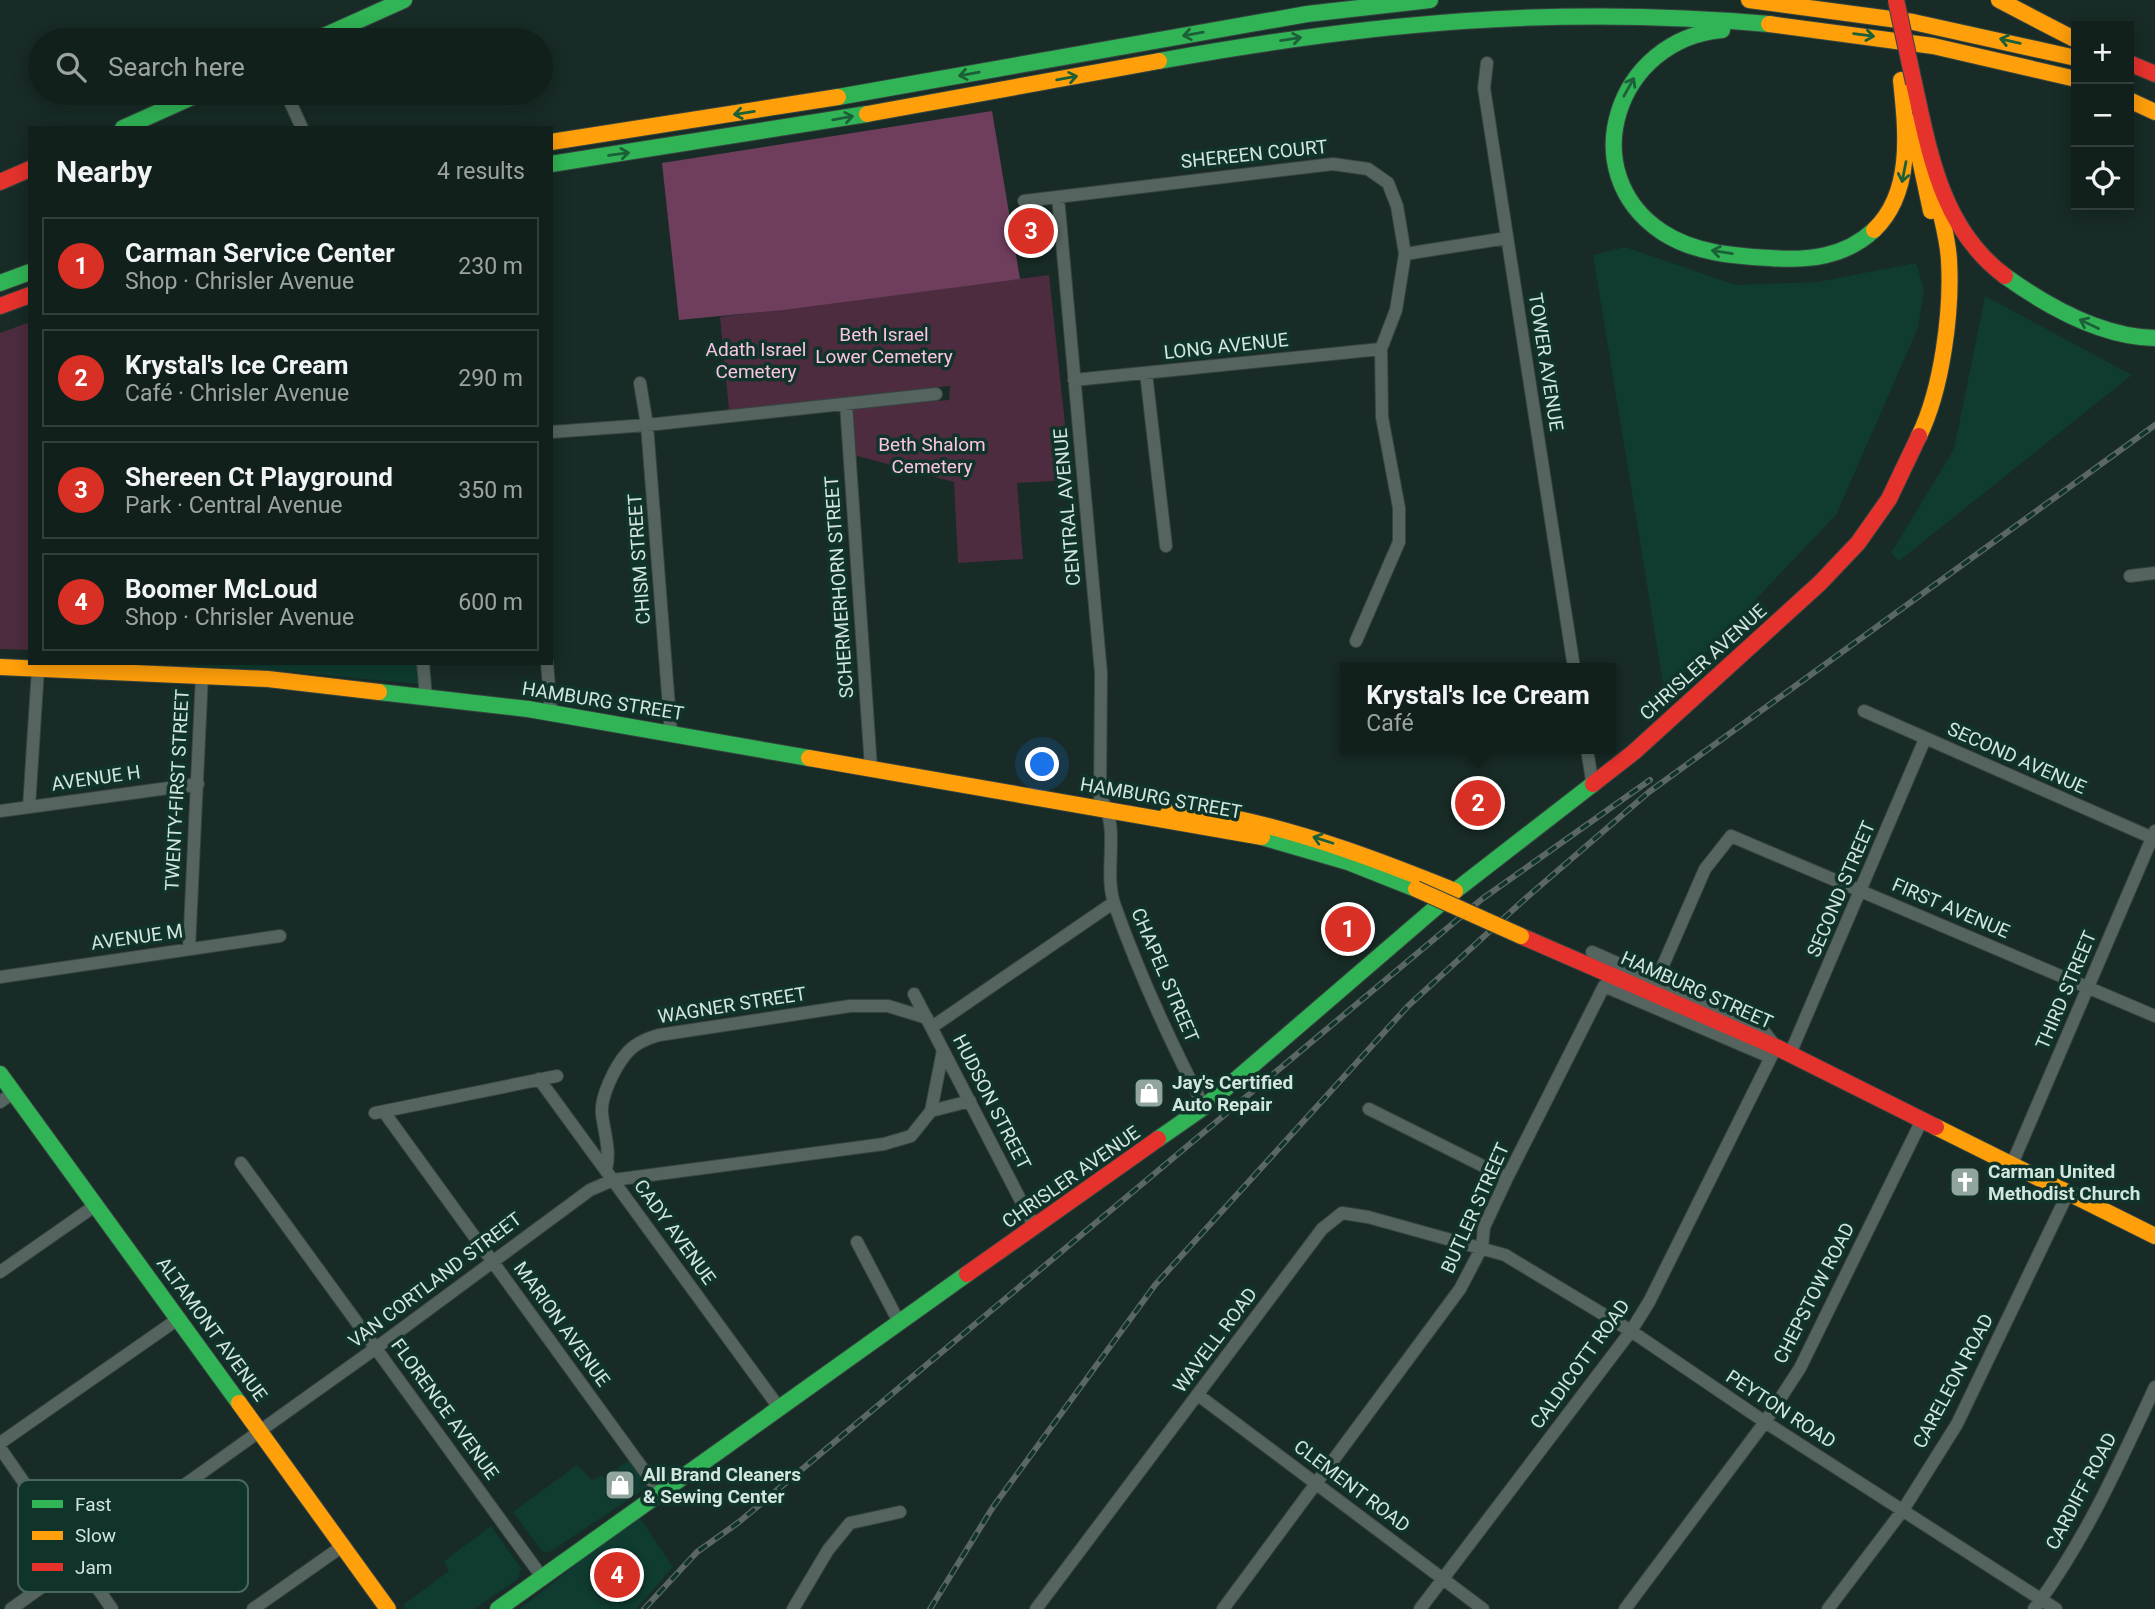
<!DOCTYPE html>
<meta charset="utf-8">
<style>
:root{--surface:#12201c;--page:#1f2d29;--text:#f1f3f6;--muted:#9ca3a3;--line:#313e3b;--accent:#d93025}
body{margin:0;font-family:Roboto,sans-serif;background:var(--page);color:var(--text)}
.controls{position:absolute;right:21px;top:21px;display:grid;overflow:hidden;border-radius:0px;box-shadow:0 4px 18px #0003}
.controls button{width:63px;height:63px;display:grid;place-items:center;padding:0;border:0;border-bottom:2px solid var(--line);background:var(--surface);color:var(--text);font:35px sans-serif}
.you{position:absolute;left:1043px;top:765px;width:24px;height:24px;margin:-18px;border:5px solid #fff;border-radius:50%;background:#1a73e8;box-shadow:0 0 0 10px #1a73e833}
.badge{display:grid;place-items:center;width:46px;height:46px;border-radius:50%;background:var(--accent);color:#fff;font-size:23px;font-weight:700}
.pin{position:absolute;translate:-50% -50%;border:4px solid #fff;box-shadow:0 2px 7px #0006}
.popup{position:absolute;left:1340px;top:663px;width:276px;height:91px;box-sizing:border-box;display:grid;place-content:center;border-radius:0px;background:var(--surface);filter:drop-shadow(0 2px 5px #0005);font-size:23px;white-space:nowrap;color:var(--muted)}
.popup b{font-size:26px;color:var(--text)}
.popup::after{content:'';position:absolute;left:50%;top:100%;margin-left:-14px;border:14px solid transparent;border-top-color:var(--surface)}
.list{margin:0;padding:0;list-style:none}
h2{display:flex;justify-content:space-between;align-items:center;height:91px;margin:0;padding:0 28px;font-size:30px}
h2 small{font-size:23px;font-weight:400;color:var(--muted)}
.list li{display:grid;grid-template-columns:46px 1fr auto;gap:21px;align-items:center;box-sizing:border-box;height:98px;margin:0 14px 14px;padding:0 14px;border:2px solid var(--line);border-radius:0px}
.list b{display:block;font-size:26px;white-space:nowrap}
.list p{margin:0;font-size:23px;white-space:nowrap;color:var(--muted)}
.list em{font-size:23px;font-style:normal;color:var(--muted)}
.icon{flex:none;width:38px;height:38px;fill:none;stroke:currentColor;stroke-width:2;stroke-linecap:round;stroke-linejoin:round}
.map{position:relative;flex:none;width:2155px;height:1609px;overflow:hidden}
.search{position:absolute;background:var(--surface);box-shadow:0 4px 18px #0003;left:28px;top:28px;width:525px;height:77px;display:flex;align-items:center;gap:18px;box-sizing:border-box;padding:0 24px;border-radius:38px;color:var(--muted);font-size:26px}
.panel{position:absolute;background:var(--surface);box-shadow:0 4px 18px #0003;left:28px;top:126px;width:525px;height:539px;border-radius:0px}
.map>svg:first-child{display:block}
.built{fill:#0f3b30}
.green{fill:#4d2c40}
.forest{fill:#6e3e5c}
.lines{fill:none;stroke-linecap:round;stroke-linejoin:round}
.street-casing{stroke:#374541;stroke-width:14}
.fast-casing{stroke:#374541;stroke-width:18}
.slow-casing{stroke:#374541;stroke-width:18}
.jam-casing{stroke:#374541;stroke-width:18}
.street{stroke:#56645f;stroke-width:12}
.fast{stroke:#30b455;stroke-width:16}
.slow{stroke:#ff9f0a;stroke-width:16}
.jam{stroke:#e5322d;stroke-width:16}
.rail-casing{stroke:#5a6764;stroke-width:6}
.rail{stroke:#10332a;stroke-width:3.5;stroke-dasharray:10;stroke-linecap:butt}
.slow-bridge-casing{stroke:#374541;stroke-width:18;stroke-linecap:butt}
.jam-bridge-casing{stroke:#374541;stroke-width:18;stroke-linecap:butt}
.slow-bridge{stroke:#ff9f0a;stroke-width:16}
.jam-bridge{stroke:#e5322d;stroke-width:16}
.oneway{stroke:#1b6039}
.labels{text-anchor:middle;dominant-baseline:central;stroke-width:7;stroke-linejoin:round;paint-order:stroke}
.street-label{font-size:19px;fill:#d2e5df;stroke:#10332a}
.park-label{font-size:19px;fill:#fbc4e2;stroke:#10332a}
.poi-label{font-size:19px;font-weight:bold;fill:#d2e5df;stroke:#10332a;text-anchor:start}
.key{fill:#10332a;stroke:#4a6860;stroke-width:2}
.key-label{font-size:19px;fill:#d2e5df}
</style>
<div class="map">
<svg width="2155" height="1609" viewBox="0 0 2155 1609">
<rect width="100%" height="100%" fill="#182b26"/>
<path class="built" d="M1625,247L1736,285L1817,282L1916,263L1924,289L1918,328L1836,515L1665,695L1593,255Z
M1985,296L2132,375L1899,561L1891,553L1954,449Z
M417,663L419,684L282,671L159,664Z
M630,1459L649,1486L548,1553L542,1551L513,1512L577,1465L592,1480L602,1475L604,1478Z
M638,1515L673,1567L636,1609H520Z
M491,1526L521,1568L518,1579L474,1609H406L403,1605L449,1571L444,1561Z"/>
<path class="green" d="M1041,217L1044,243L1020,247L1018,219Z
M1049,275L1071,480L1017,483L1023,559L958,563L954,482L854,455L851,408L949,400L950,386L729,410L720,317Z
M30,322V650L0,649V333Z"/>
<path class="forest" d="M992,111L1020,279L783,310L679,320L662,163Z"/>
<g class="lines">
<g class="street-casing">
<path id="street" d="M1487,63L1484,88L1574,668
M286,93L302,128
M1058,197L1101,673L1100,797C1122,828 1102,871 1115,906C1139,974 1171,1043 1204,1107
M1024,201L1333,164L1368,169L1388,183L1397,206L1405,254L1396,310L1381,349L1382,417L1399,508V542L1356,641
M1405,254L1507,238
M1146,373L1166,546
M1074,380L1381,349
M640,383L647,425L671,733
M846,404L871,768
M551,432L647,425L936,394
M2130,576L2155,573
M423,663L426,697
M547,663L551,712
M1864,711L2155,839
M1587,749L1593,787
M29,807L38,669
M0,811L198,784
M189,949L202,675
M0,977L280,936
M1657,979L1705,869L1731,836L2155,1016
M914,994L1035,1228
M932,1027L1113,903
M1790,1054L1925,739
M539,1079L780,1409
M0,1102L14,1092
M1369,1109L1507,1178
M931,1111L970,1101
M384,1112L659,1491
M375,1113L557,1076
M241,1163L542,1577
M2012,1164L2155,831
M606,1169C611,1151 604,1132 602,1114C600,1097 615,1067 626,1054C634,1044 648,1038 659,1035L850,1006H888L927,1018
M857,1242L900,1324
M0,1272L96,1205
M1198,1395L1483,1609
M0,1443L178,1319
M0,1448L112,1609
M11,1609L376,1348L590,1190L613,1180L884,1144L911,1136L931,1111L943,1050
M253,1609L344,1545
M793,1609L828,1550L850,1523L900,1512
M1036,1609L1322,1229L1342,1213L1368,1217L1505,1255L1631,1331L1765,1422L2056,1609
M1223,1609L1460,1289L1482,1247L1484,1227L1507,1178L1604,986L1770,1057
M1420,1609L1631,1331L1649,1302L1776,1047L1762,1029L1734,1015L1592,952
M1625,1609L1765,1422L1800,1368L1922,1120
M1828,1609L1903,1510L1957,1424L2068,1193
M2034,1609C2085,1541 2119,1464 2155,1387"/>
</g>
<g class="fast-casing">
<path id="fast" d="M1722,30C1617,39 1572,172 1662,232C1694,253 1733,256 1770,258C1808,261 1845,257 1874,230
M315,40L404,0
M1159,61C1369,23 1556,5 1769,24
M838,97L1307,14L1430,0
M123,128L201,93
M551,164L867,114
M2005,276C2048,307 2101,337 2155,338
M0,283L30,272
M379,692L528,709L809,758
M1262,837L1348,862L1416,889
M0,1074L239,1403
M1158,1139L1204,1107L1455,891L1593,784
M498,1609L967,1274"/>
</g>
<g class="slow-casing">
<path id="slow" d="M1749,0L1913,22L2076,58
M1999,0L2076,40
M1769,24L1933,46L2076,79
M2129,100L2155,112
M867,114L1159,61
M1912,122L1931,211
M551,142L838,97
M1874,230C1914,192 1906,129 1901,80
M1919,436C1942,389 1952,312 1949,260C1948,239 1941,217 1937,196
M0,667L268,679L379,692
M809,758L1262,837
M1165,818L1170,811C1191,806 1213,813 1234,818C1310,834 1383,862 1455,891
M1936,1127L2155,1236
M239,1403L388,1609"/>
</g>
<g class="jam-casing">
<path id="jam" d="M2129,63L2155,74
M1914,83C1930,155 1942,229 2005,276
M0,182L30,169
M0,306L30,295
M1593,784L1634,752L1820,583L1858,543L1889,499L1919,436
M1521,936L1776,1047L1936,1127
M967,1274L1158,1139"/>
</g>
<use href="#street" class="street"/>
<use href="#fast" class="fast"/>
<use href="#slow" class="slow"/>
<use href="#jam" class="jam"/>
<g class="rail-casing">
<path id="rail" d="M644,1609L697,1552L739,1522L1482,899L1650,780
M930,1609L993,1507L1155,1285L1408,1006L1526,898L1649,792L2155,425"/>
</g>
<use href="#rail" class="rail"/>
<g class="slow-bridge-casing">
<path id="slow-bridge" d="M1416,889L1521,936"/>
</g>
<g class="jam-bridge-casing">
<path id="jam-bridge" d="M1896,0L1914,83"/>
</g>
<use href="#slow-bridge" class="slow-bridge"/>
<use href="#jam-bridge" class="jam-bridge"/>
</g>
<defs><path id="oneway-shaft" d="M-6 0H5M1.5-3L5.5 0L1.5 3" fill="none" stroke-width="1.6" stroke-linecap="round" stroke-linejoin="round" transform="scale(1.75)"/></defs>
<g class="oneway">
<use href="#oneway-shaft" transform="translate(1193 34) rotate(170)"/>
<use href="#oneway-shaft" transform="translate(1864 35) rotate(8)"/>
<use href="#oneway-shaft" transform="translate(1291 39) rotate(-9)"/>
<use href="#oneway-shaft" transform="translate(2010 41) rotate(-167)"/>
<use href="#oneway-shaft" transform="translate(969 74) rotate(170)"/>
<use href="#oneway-shaft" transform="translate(1067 78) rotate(-10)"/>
<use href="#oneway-shaft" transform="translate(1629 87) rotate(-61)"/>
<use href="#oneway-shaft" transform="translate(744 113) rotate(171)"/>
<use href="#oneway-shaft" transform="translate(843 118) rotate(-10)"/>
<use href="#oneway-shaft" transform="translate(619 154) rotate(-8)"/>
<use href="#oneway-shaft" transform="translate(1904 172) rotate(101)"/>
<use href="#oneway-shaft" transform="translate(1722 252) rotate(-171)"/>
<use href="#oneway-shaft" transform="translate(2089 324) rotate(-155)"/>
<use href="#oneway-shaft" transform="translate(1323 840) rotate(-162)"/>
</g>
<defs>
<g id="shop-square" transform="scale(1.575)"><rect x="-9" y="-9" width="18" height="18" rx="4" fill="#91a49e" stroke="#10332a"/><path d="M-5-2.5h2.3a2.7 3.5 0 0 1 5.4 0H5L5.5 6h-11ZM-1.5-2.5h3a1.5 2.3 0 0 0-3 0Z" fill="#fff"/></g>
<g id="church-square" transform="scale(1.575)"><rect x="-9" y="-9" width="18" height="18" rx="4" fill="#91a49e" stroke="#10332a"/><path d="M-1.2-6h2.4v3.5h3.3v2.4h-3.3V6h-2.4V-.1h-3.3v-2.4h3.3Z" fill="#fff"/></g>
</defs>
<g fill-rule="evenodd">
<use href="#shop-square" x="1149" y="1093"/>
<use href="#church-square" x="1965" y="1182"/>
<use href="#shop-square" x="620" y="1485"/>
</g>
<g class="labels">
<g class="street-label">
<text transform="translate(1254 154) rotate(-6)">SHEREEN COURT</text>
<text transform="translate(1226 346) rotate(-6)">LONG AVENUE</text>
<text transform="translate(1546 362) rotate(81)">TOWER AVENUE</text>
<text transform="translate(1067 507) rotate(-95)">CENTRAL AVENUE</text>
<text transform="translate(639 559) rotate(-94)">CHISM STREET</text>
<text transform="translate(839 587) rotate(-94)">SCHERMERHORN STREET</text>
<text transform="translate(1703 662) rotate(-42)">CHRISLER AVENUE</text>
<text transform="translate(603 701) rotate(9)">HAMBURG STREET</text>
<text transform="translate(2017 758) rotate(24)">SECOND AVENUE</text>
<text transform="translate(96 778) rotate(-8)">AVENUE H</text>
<text transform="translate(177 790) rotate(-87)">TWENTY-FIRST STREET</text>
<text transform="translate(1161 798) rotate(10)">HAMBURG STREET</text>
<text transform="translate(1841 889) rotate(-67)">SECOND STREET</text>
<text transform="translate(1951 908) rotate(23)">FIRST AVENUE</text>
<text transform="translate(137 937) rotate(-8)">AVENUE M</text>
<text transform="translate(1165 975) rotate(67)">CHAPEL STREET</text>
<text transform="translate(1697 990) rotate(24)">HAMBURG STREET</text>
<text transform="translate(2066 990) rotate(-67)">THIRD STREET</text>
<text transform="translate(732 1005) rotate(-9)">WAGNER STREET</text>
<text transform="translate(992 1102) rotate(63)">HUDSON STREET</text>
<text transform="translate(1071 1177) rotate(-35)">CHRISLER AVENUE</text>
<text transform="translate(1475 1208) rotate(-66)">BUTLER STREET</text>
<text transform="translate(675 1232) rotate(54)">CADY AVENUE</text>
<text transform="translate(435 1280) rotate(-37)">VAN CORTLAND STREET</text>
<text transform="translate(1814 1293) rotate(-63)">CHEPSTOW ROAD</text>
<text transform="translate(562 1324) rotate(54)">MARION AVENUE</text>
<text transform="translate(212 1329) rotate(54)">ALTAMONT AVENUE</text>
<text transform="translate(1215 1340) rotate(-53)">WAVELL ROAD</text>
<text transform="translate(1580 1364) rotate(-54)">CALDICOTT ROAD</text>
<text transform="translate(1953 1381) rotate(-62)">CARELEON ROAD</text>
<text transform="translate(445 1409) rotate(54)">FLORENCE AVENUE</text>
<text transform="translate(1781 1409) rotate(33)">PEYTON ROAD</text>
<text transform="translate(1352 1486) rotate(37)">CLEMENT ROAD</text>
<text transform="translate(2081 1491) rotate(-62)">CARDIFF ROAD</text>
</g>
<g class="park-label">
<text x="884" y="334">Beth Israel<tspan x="884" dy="22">Lower Cemetery</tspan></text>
<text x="756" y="349">Adath Israel<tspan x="756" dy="22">Cemetery</tspan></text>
<text x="932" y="444">Beth Shalom<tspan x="932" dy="22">Cemetery</tspan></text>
</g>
<g class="poi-label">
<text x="1172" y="1082">Jay's Certified<tspan x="1172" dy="22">Auto Repair</tspan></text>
<text x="1988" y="1171">Carman United<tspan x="1988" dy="22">Methodist Church</tspan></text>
<text x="643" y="1474">All Brand Cleaners<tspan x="643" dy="22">&amp; Sewing Center</tspan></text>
</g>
</g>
<rect x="18" y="1480" width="230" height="112" rx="10" class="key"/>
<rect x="32" y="1500" width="31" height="8" fill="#30b455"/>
<rect x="32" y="1531" width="31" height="9" fill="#ff9f0a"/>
<rect x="32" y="1563" width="31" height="8" fill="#e5322d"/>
<g class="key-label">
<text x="75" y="1511">Fast</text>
<text x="75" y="1542">Slow</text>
<text x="75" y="1574">Jam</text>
</g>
</svg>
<div class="controls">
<button>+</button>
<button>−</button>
<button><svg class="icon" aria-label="locate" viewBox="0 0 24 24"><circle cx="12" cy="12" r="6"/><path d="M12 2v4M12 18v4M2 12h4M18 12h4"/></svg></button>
</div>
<div class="you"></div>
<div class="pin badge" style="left:1348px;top:929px">1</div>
<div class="pin badge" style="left:1478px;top:803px">2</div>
<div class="popup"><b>Krystal's Ice Cream</b>Café</div>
<div class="pin badge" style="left:1031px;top:231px">3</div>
<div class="pin badge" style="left:617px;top:1575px">4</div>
<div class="search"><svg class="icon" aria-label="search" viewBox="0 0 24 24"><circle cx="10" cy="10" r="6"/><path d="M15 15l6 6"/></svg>Search here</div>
<section class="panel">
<h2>Nearby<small>4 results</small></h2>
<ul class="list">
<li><span class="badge">1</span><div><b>Carman Service Center</b><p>Shop · Chrisler Avenue</p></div><em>230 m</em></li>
<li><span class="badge">2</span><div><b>Krystal's Ice Cream</b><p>Café · Chrisler Avenue</p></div><em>290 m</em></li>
<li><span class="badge">3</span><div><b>Shereen Ct Playground</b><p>Park · Central Avenue</p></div><em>350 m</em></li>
<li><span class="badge">4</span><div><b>Boomer McLoud</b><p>Shop · Chrisler Avenue</p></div><em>600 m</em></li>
</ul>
</section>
</div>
